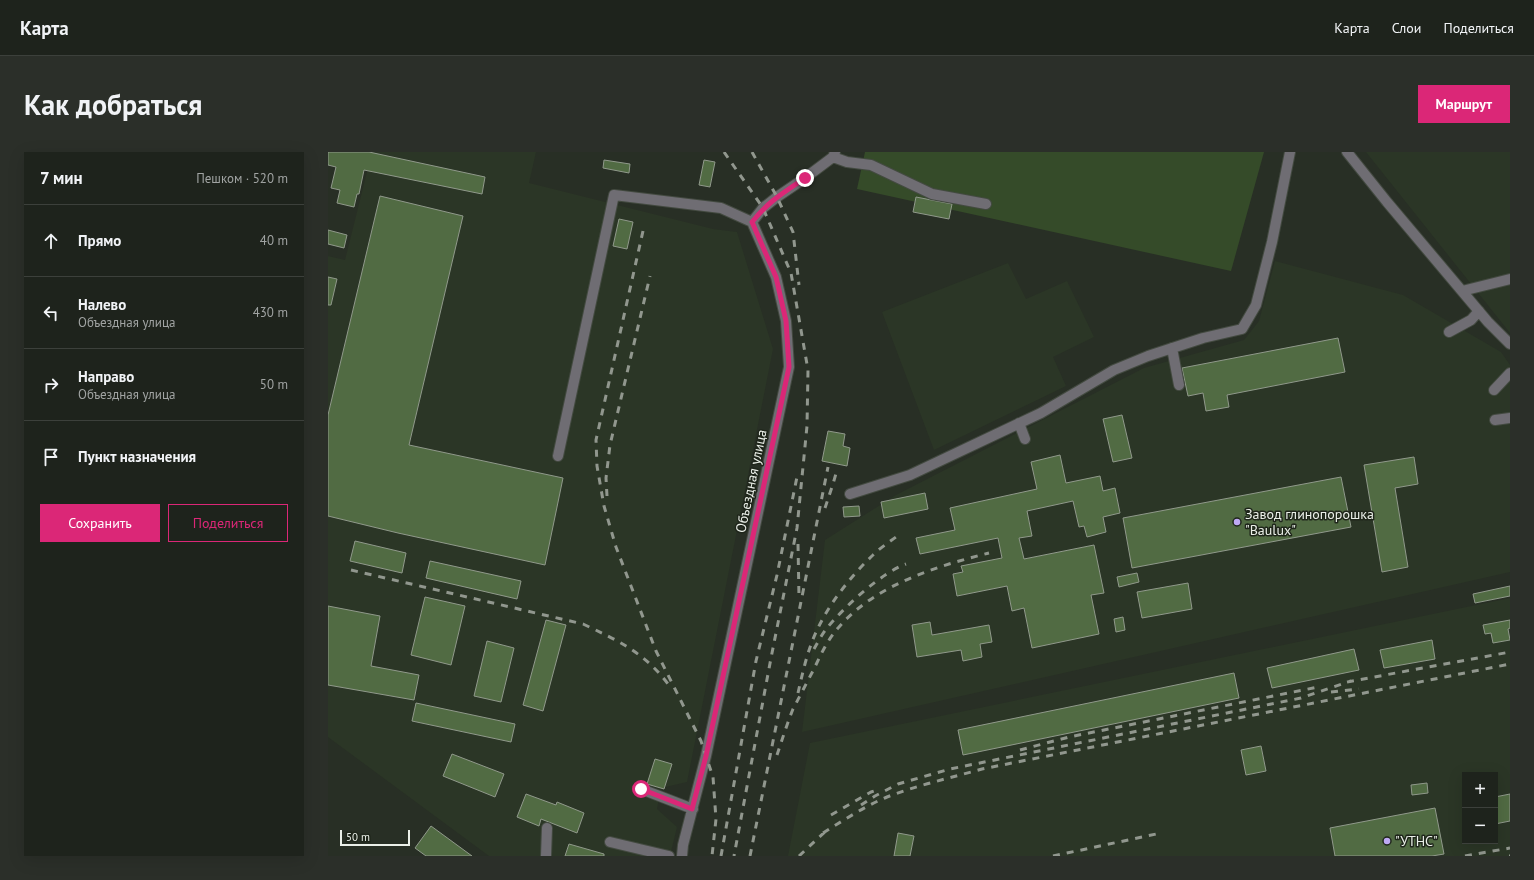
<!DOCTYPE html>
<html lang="ru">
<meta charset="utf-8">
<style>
:root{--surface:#1e231c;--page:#2b2f29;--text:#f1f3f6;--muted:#a1a4a3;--line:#3c403b;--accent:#db2777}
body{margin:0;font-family:"PT Sans",sans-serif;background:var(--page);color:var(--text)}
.controls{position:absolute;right:12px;bottom:12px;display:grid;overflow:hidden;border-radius:0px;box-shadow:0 4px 16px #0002}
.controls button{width:36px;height:36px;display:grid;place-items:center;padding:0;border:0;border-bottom:1px solid var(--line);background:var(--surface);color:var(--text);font:20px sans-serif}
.scale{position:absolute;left:12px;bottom:10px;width:70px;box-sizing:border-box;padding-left:4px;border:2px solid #ebf0e9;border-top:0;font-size:11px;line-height:14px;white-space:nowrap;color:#ebf0e9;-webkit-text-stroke:3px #1f261b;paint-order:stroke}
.stop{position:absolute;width:12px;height:12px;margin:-9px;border:3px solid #db2777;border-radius:50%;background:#fff}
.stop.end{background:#db2777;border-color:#fff;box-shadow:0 1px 4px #0008}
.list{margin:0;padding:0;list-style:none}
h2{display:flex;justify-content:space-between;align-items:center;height:52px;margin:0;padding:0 16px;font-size:17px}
h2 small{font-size:13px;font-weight:400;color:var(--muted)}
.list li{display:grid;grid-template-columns:26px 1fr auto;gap:12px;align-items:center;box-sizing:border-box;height:72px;padding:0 16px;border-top:1px solid var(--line)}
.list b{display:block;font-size:15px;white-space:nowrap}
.list p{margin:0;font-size:13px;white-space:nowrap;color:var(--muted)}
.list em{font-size:13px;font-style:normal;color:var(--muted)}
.actions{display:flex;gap:8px;padding:12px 16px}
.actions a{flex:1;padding:9px 0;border:1px solid var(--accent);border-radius:0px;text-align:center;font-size:14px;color:var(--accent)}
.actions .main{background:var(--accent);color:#fff}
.icon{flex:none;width:22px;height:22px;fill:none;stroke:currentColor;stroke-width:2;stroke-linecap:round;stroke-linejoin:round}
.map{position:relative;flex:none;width:1182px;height:704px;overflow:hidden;border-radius:0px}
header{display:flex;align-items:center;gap:24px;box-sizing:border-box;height:56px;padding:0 20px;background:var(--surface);border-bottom:1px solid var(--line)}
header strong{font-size:19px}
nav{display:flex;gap:22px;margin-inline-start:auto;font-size:14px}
.intro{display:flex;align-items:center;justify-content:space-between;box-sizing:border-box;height:96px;padding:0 24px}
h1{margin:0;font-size:28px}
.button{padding:10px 18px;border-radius:0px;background:var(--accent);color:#fff;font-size:14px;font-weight:700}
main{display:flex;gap:24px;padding:0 24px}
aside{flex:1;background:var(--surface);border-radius:0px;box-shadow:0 4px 16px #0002}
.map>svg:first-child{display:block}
.built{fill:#2b3626;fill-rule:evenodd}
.green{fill:#354b29}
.building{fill:#516b43;stroke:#90998b}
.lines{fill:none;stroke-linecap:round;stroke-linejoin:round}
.minor-casing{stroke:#434a40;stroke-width:12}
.minor{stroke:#6f6d73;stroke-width:10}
.rail{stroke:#91978e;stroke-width:3;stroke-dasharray:7 7;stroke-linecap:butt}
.route{stroke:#db2777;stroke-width:5}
.poi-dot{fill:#bea9f4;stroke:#1f261b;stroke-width:1.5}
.labels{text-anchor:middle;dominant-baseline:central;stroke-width:3;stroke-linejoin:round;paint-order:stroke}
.street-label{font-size:14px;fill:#ebf0e9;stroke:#1f261b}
.poi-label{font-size:14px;fill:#ebf0e9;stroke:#1f261b;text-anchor:start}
</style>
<header>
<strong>Карта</strong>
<nav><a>Карта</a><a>Слои</a><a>Поделиться</a></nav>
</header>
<div class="intro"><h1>Как добраться</h1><a class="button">Маршрут</a></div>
<main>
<aside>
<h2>7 мин<small>Пешком · 520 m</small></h2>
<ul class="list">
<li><svg class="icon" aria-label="ahead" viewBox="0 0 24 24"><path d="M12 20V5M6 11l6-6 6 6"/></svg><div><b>Прямо</b></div><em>40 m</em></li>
<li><svg class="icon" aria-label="left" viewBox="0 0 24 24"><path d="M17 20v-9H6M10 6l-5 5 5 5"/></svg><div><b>Налево</b><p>Объездная улица</p></div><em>430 m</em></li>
<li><svg class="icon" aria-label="right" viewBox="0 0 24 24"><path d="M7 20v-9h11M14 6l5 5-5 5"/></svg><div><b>Направо</b><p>Объездная улица</p></div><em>50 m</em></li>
<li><svg class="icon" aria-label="arrive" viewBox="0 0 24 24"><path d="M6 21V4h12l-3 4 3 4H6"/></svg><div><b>Пункт назначения</b></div></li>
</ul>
<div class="actions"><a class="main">Сохранить</a><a>Поделиться</a></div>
</aside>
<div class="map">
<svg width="1182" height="704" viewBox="0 0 1182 704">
<rect width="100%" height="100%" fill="#282f25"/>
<path class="built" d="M44,0H208L201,31L385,77L409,80L445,197L359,630L333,636L329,657L349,675L342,704H161L0,585V104L17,108Z
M1038,0H1182V181Z
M947,109L1075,143L1173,200L1182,213V420L474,580L497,388L568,343L816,216L916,188L931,169Z
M680,111L698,147L739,129L766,185L725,205L738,234L606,298L554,160Z
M1182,446V704H460L482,591ZM1137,623H1167V689H1137Z"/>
<path class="green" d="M537,0H936L903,119L529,37Z"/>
<path class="building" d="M0,0H41L157,25L154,42L36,18L31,42H29L26,55L9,51L12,38L3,36L8,15L0,13Z
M276,8L302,12L301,21L275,16Z
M376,8L387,10L382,35L371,33Z
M52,44L135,64L81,293L235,326L217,413L70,381L0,364V263Z
M588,45L624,52L621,67L585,60Z
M291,67L305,70L299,97L285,94Z
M0,78L19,83L16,96L0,92Z
M0,125L9,127L3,153H0Z
M1010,186L1017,220L899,243L901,255L878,259L875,241L860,244L854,216Z
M794,263L804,306L785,310L775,267Z
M500,279L517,282L515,294L522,296L519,314L494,309Z
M732,303L738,331L772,324L775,339L787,336L792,361L775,365L778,380L759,385L756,374L751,375L745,349L699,359L704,384L691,386L696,407L766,393L776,441L763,443L771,482L704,496L696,456L684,459L679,434L629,444L625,422L635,420L633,414L674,406L670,386L592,402L588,386L627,378L622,356L709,337L703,310Z
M1086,305L1090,332L1067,336L1080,415L1054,420L1036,313Z
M1013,325L1023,375L804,416L795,366Z
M597,341L600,357L556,366L553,350Z
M531,354L532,364L516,365L515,355Z
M27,389L78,401L74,421L22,409Z
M102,409L193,429L189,447L98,426Z
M809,421L811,430L791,435L789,425Z
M860,431L864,457L814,466L809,440Z
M1182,434V444L1147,451L1145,442Z
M97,445L137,454L123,513L83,503Z
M0,454L52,464L43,514L91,523L86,548L0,533Z
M795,465L797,478L788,480L786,467Z
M218,468L238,473L215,559L195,553Z
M1182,468V476L1180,477L1182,488L1165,491L1163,481L1157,482L1155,473Z
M602,470L604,483L661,473L664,490L652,492L654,505L635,509L633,498L589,505L584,473Z
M1104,488L1107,507L1056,516L1052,498Z
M159,489L186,496L173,550L146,544Z
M1026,497L1031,518L944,536L939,516Z
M906,521L911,546L635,603L630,578Z
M88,551L187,572L183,590L84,569Z
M933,594L938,619L918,623L913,598Z
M124,602L176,622L167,645L115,624Z
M327,607L344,612L336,637L319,632Z
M1099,631L1100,641L1084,643L1083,633Z
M198,642L228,653L229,650L256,661L249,681L213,667L211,674L189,665Z
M1182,642V669L1167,672V645Z
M1107,656L1116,702L1104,704H1007L1002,676Z
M103,674L144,704H98L87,696Z
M570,681L586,684L582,704H566Z
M241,692L276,702V704H237Z"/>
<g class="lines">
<g class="minor-casing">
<path id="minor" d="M1019,0L1059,50L1160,170L1182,192
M505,5L519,10L543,13L604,42L658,52
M1134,139L1182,127
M1121,180L1143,168L1151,159
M844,196L851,233
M1166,238L1182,221
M1167,268L1182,266
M691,271L697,287
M230,304L286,43L393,56L424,70
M522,342L582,323L620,305L713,261L786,218L820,204L875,186L914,177L928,153L944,90L962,0
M313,637L365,657
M282,690L341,704
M218,704L219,676
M354,704L355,693L378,604L461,215L458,169L448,125L424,70L435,56L449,45L477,26L505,5L507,0"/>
</g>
<use href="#minor" class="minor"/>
<path class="rail" d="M396,0L435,56L463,121L480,218L479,274L469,376L443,506L406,704
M424,0L449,45L465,80L471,133
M315,79L268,288L269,314L276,354L288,395L328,499L373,589L385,625L388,667L384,704
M279,344L278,326L282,293L322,124
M497,356L505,332L509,318
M470,392L471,446
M23,418L255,472C289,488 317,501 340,532
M486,497C490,490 494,482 499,476C516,455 553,421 578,412
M1019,530L1182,500
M1003,540L1031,537
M470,541C475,519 480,496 490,476C503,449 524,423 545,403C553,395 563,389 572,382
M692,598L741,585L990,535
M449,603C454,588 459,572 465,557C472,544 479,530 486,517C493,502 500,487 511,475C547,433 609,414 661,401
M533,653L547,644L570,632L622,617L973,546L1023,529
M503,663L543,640L549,638
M495,681C516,668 537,654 559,645C590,633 622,626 654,617L1182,512
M393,704L428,509L449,423L470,320
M422,704L500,315
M471,704L499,678
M725,704L833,681
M1137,704L1182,696
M1181,704H1182"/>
</g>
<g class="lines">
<path class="route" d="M313,637L364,657L378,604L461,215L458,169L448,125L424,70C441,49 455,41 477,26"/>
</g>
<g class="poi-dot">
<circle cx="909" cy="370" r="4"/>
<circle cx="1059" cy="689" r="4"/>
</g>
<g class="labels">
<g class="street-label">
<text transform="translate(423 329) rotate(-78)">Объездная улица</text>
</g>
<g class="poi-label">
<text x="917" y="362">Завод глинопорошка<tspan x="917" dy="16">"Baulux"</tspan></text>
<text x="1067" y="689">"УТНС"</text>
</g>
</g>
</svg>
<div class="controls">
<button>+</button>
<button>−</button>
</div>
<div class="scale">50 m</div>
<div class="stop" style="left:313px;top:637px"></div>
<div class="stop end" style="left:477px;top:26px"></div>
</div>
</main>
